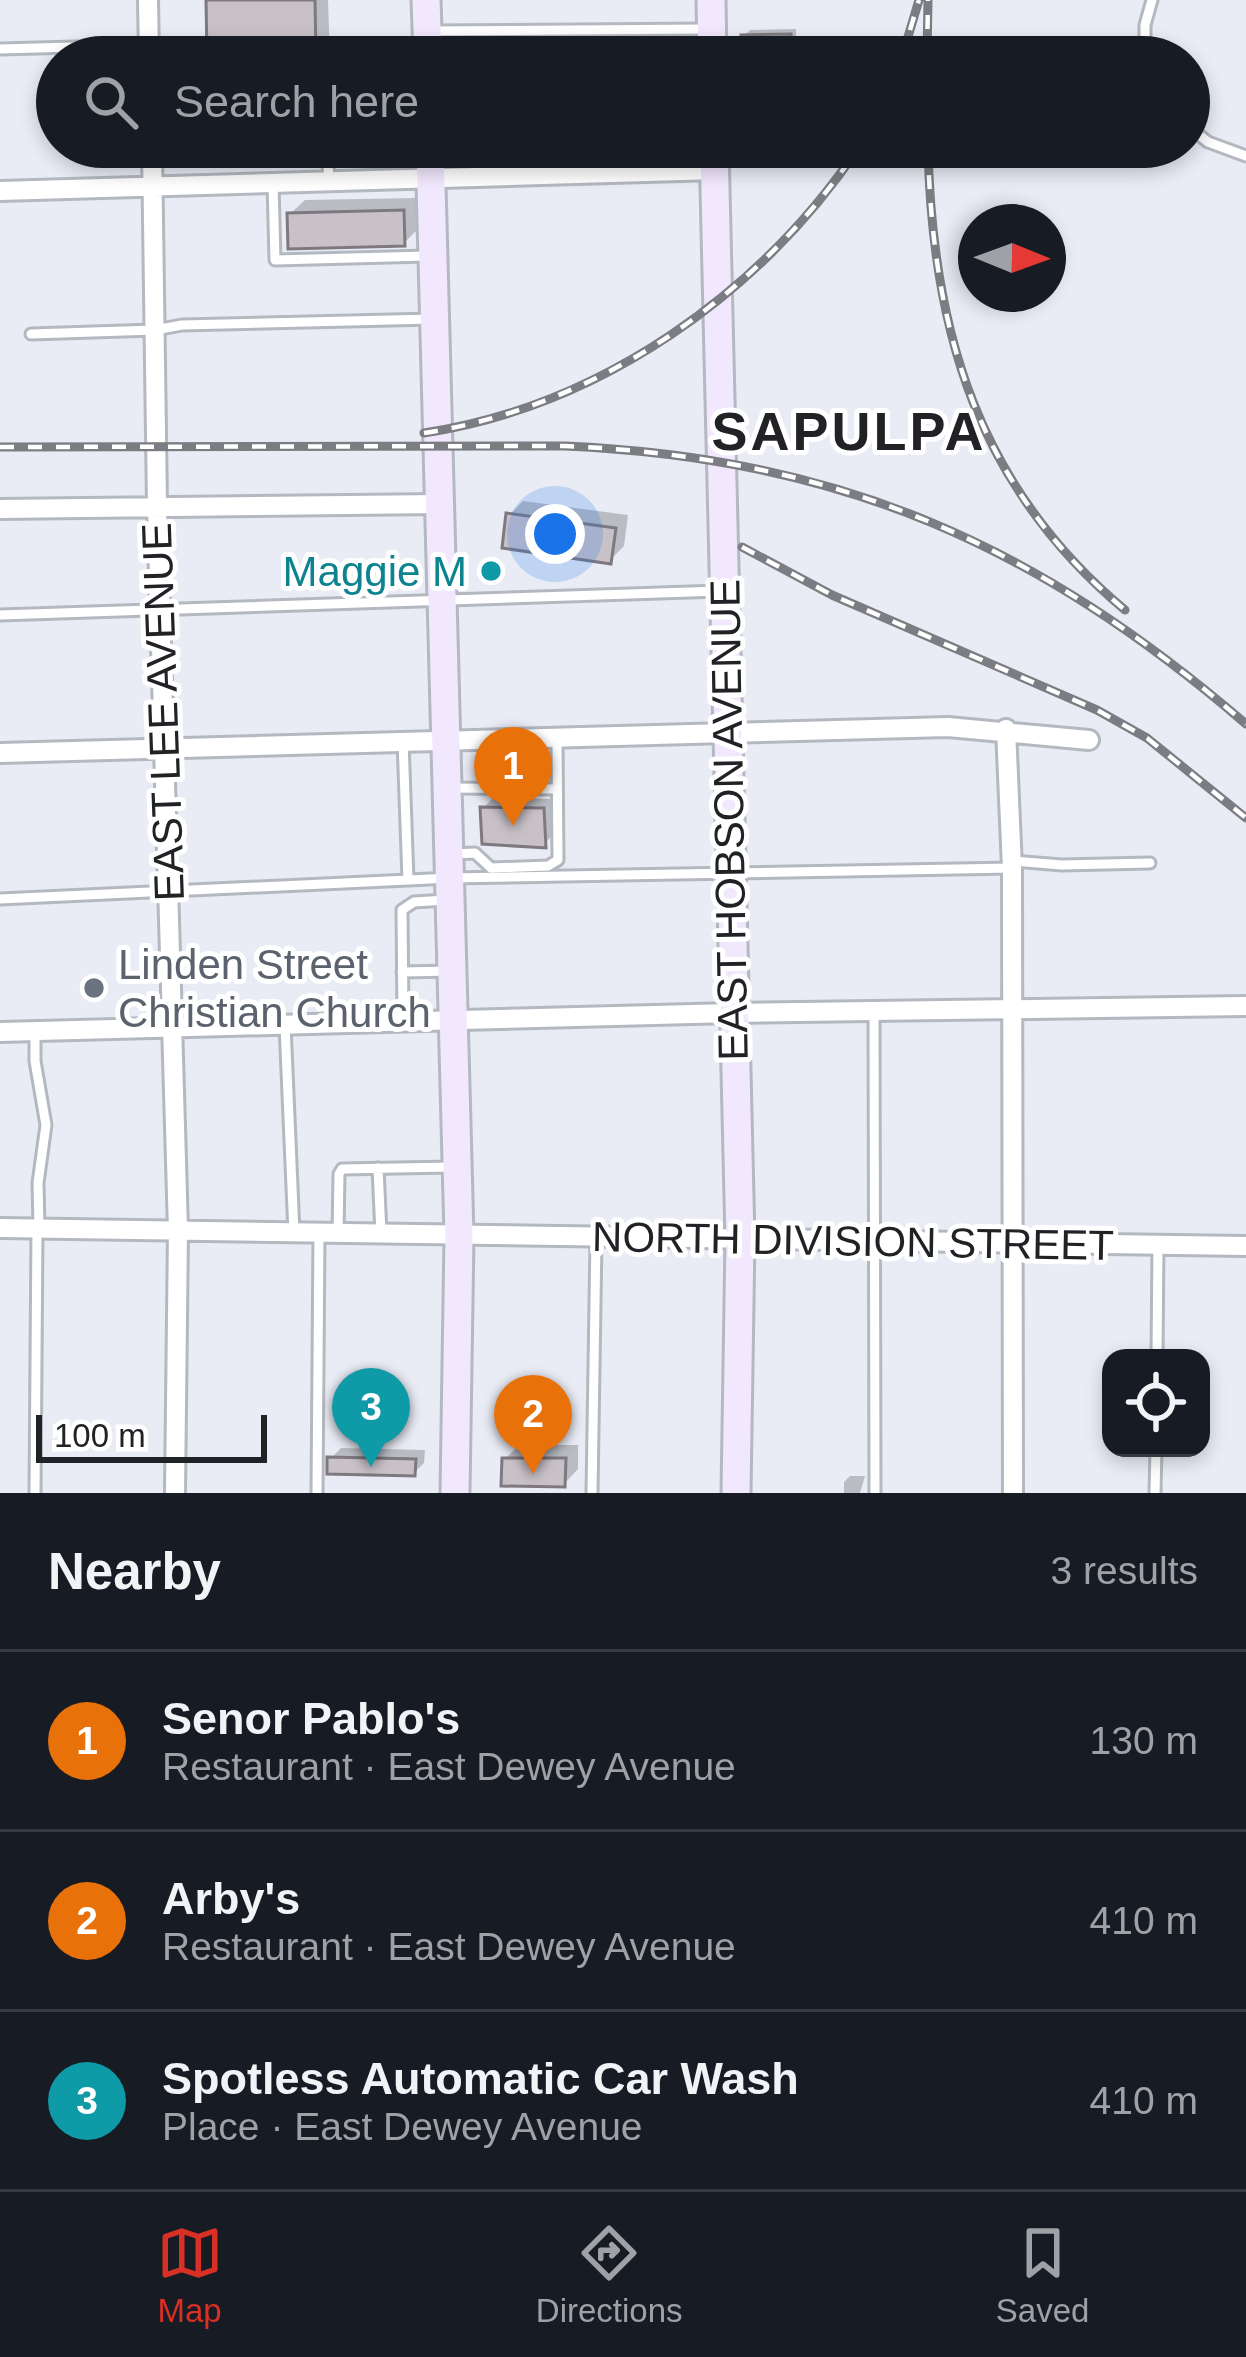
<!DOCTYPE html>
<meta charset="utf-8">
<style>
:root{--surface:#171b24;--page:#242831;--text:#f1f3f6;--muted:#9ea1a6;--line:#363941;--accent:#d93025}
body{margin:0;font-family:Arial,sans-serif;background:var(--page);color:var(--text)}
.controls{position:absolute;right:36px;bottom:36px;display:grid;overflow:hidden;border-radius:24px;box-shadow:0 6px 18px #0003}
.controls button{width:108px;height:108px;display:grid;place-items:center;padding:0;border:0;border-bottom:3px solid var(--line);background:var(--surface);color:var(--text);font:60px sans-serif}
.compass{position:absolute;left:958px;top:204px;width:108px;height:108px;border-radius:50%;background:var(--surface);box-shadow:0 6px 18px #0003;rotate:91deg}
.scale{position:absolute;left:36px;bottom:30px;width:231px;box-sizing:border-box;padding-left:12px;border:6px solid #212225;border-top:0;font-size:33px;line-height:42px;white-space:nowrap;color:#212225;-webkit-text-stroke:9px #fff;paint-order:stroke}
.you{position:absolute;left:555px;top:534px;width:42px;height:42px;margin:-30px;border:9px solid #fff;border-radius:50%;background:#1a73e8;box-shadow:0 0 0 18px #1a73e833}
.badge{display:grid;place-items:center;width:78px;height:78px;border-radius:50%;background:var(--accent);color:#fff;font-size:39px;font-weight:700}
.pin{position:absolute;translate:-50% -99px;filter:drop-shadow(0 3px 6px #0008)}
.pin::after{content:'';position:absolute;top:63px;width:42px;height:36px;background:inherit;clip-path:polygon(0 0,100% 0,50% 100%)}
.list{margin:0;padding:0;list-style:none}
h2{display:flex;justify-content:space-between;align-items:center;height:156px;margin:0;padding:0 48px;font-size:51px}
h2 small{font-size:39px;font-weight:400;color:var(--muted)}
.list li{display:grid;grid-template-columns:78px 1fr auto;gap:36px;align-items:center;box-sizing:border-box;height:180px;padding:0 48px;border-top:3px solid var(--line)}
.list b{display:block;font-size:45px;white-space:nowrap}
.list p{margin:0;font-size:39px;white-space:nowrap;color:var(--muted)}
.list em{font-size:39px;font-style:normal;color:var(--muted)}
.icon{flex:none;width:66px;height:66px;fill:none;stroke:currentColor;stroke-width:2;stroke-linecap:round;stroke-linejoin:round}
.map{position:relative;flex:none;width:1246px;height:1493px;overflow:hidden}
.search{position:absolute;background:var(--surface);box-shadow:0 6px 18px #0003;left:36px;right:36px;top:36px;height:132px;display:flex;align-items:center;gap:30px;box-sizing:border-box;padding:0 42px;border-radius:66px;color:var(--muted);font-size:45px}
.sheet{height:696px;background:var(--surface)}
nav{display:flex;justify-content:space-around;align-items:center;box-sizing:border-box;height:168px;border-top:3px solid var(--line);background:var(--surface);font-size:33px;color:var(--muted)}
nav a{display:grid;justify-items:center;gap:6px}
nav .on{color:var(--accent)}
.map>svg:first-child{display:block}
.shadow{fill:#0003}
.building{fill:#c8c1c8;stroke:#7e787f;stroke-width:3}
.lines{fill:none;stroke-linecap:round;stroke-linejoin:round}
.lane-casing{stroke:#b4b8c0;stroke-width:15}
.street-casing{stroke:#b4b8c0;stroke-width:24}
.secondary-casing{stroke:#b4b8c0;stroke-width:33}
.lane{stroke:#fff;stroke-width:9}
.street{stroke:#fff;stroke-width:18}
.secondary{stroke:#f2e8fd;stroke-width:27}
.rail-casing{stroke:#7b7d82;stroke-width:9}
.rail{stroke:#fff;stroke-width:4.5;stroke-dasharray:14;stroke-linecap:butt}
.culture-dot{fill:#0f9aa8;stroke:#fff;stroke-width:4.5}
.worship-dot{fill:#6b7280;stroke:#fff;stroke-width:4.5}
.labels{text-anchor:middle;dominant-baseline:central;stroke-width:10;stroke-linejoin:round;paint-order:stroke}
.culture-label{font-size:42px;fill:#0d838f;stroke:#fff;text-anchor:end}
.street-label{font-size:42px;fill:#212225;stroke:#fff}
.worship-label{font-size:42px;fill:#5b616d;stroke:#fff;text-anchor:start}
.district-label{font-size:54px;font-weight:bold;letter-spacing:3px;fill:#212225;stroke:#fff}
</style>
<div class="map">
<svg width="1246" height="1493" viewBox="0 0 1246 1493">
<rect width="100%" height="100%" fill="#e9ecf5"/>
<path class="shadow" d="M208,0H328L330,57H210Z
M796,29V57H760V49L744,36L750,30Z
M417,198L418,229L404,243L290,214L305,200Z
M523,501L628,515L624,546L610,560L509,515Z
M493,798L553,799L554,834L544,844L483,808Z
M519,1445H578V1469L564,1484L505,1459Z
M341,1448L425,1450L424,1463L414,1473L330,1459Z
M850,1476H865L860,1493H844V1482Z"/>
<path class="building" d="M206,0H315L316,57H207Z
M791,34V51L741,52V35Z
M404,210L405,246L288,249L287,213Z
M506,513L616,528L611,564L502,548Z
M480,807L544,808L546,848L482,844Z
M327,1457L416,1459L415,1476L327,1474Z
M502,1458H566L565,1487L501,1486Z"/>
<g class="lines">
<g class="lane-casing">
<path id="lane" d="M429,31L706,29
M0,49L149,45
M1145,57V25L1152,0
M1189,127L1208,142L1246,156
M327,147L329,181
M273,183L275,260L427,256
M31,334L155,330L182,325L433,319
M0,615L720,591
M403,741L408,880
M449,788L557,789
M453,854L475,853L491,868L548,866L558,860L557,739
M1012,861L1062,865L1150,863
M0,899L451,878L1012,868
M402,972L451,971
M874,1012L875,1493
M403,1020L402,910L414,902L446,900
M285,1025L294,1233
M35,1032V1061L46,1125L38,1183L39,1228
M378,1168L381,1234
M338,1233L339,1174L342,1169L452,1167
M1157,1358L1158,1244
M35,1493L37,1228
M317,1493L319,1234
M592,1493L596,1239
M1155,1493L1156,1448"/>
</g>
<g class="street-casing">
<path id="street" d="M148,0L149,57
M152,147L157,506L178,1230L175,1493
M0,191L715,170
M0,509L440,504
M1006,729L1012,868L1013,1493
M0,753L948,727L1089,740
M0,1032L732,1013L1246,1006
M0,1228L1246,1246"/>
</g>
<g class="secondary-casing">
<path id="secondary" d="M426,0L428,57
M711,0L712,57
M430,147L459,1236L455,1493
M714,147L740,1239L736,1493"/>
</g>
<use href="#lane" class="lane"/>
<use href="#street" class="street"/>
<use href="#secondary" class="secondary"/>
<g class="rail-casing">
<path id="rail" d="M902,57L919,0
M927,57L928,0
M928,147C932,333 979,488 1125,610
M424,433C601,406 761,293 859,147
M0,447L565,446C841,458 1038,545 1246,724
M742,547L832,595L1097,710L1147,738L1246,818"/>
</g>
<use href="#rail" class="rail"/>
</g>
<circle class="culture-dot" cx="491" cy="571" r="12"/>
<circle class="worship-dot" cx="94" cy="988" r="12"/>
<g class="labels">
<g class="culture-label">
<text x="467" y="571">Maggie M</text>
</g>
<g class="street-label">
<text transform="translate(163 712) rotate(-92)">EAST LEE AVENUE</text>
<text transform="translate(729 820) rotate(-91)">EAST HOBSON AVENUE</text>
<text transform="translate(853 1241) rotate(1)">NORTH DIVISION STREET</text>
</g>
<g class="worship-label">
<text x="118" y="964">Linden Street<tspan x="118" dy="48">Christian Church</tspan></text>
</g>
<g class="district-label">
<text x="849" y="431">SAPULPA</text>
</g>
</g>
</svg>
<div class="controls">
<button><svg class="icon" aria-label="locate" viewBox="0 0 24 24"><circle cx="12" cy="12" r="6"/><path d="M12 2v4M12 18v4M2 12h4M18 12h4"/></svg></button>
</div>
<svg class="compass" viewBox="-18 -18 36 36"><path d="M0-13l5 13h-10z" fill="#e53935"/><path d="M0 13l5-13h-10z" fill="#9ea1a6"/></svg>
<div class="scale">100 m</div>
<div class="you"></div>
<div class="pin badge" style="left:513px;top:826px;background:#e8710a">1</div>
<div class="pin badge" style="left:533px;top:1474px;background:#e8710a">2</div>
<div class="pin badge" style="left:371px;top:1467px;background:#0f9aa8">3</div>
<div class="search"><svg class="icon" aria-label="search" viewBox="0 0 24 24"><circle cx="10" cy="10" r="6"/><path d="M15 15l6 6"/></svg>Search here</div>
</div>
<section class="sheet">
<h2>Nearby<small>3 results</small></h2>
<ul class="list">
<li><span class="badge" style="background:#e8710a">1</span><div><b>Senor Pablo's</b><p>Restaurant · East Dewey Avenue</p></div><em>130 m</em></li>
<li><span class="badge" style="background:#e8710a">2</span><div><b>Arby's</b><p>Restaurant · East Dewey Avenue</p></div><em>410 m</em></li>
<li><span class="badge" style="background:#0f9aa8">3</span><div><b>Spotless Automatic Car Wash</b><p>Place · East Dewey Avenue</p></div><em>410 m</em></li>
</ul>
</section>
<nav>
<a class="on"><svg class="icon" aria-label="map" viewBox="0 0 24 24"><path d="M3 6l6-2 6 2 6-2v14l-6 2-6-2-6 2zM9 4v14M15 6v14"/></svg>Map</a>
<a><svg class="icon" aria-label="directions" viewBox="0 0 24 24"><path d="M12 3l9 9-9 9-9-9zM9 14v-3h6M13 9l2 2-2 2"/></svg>Directions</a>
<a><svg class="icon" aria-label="saved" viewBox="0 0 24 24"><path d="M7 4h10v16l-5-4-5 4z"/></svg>Saved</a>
</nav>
